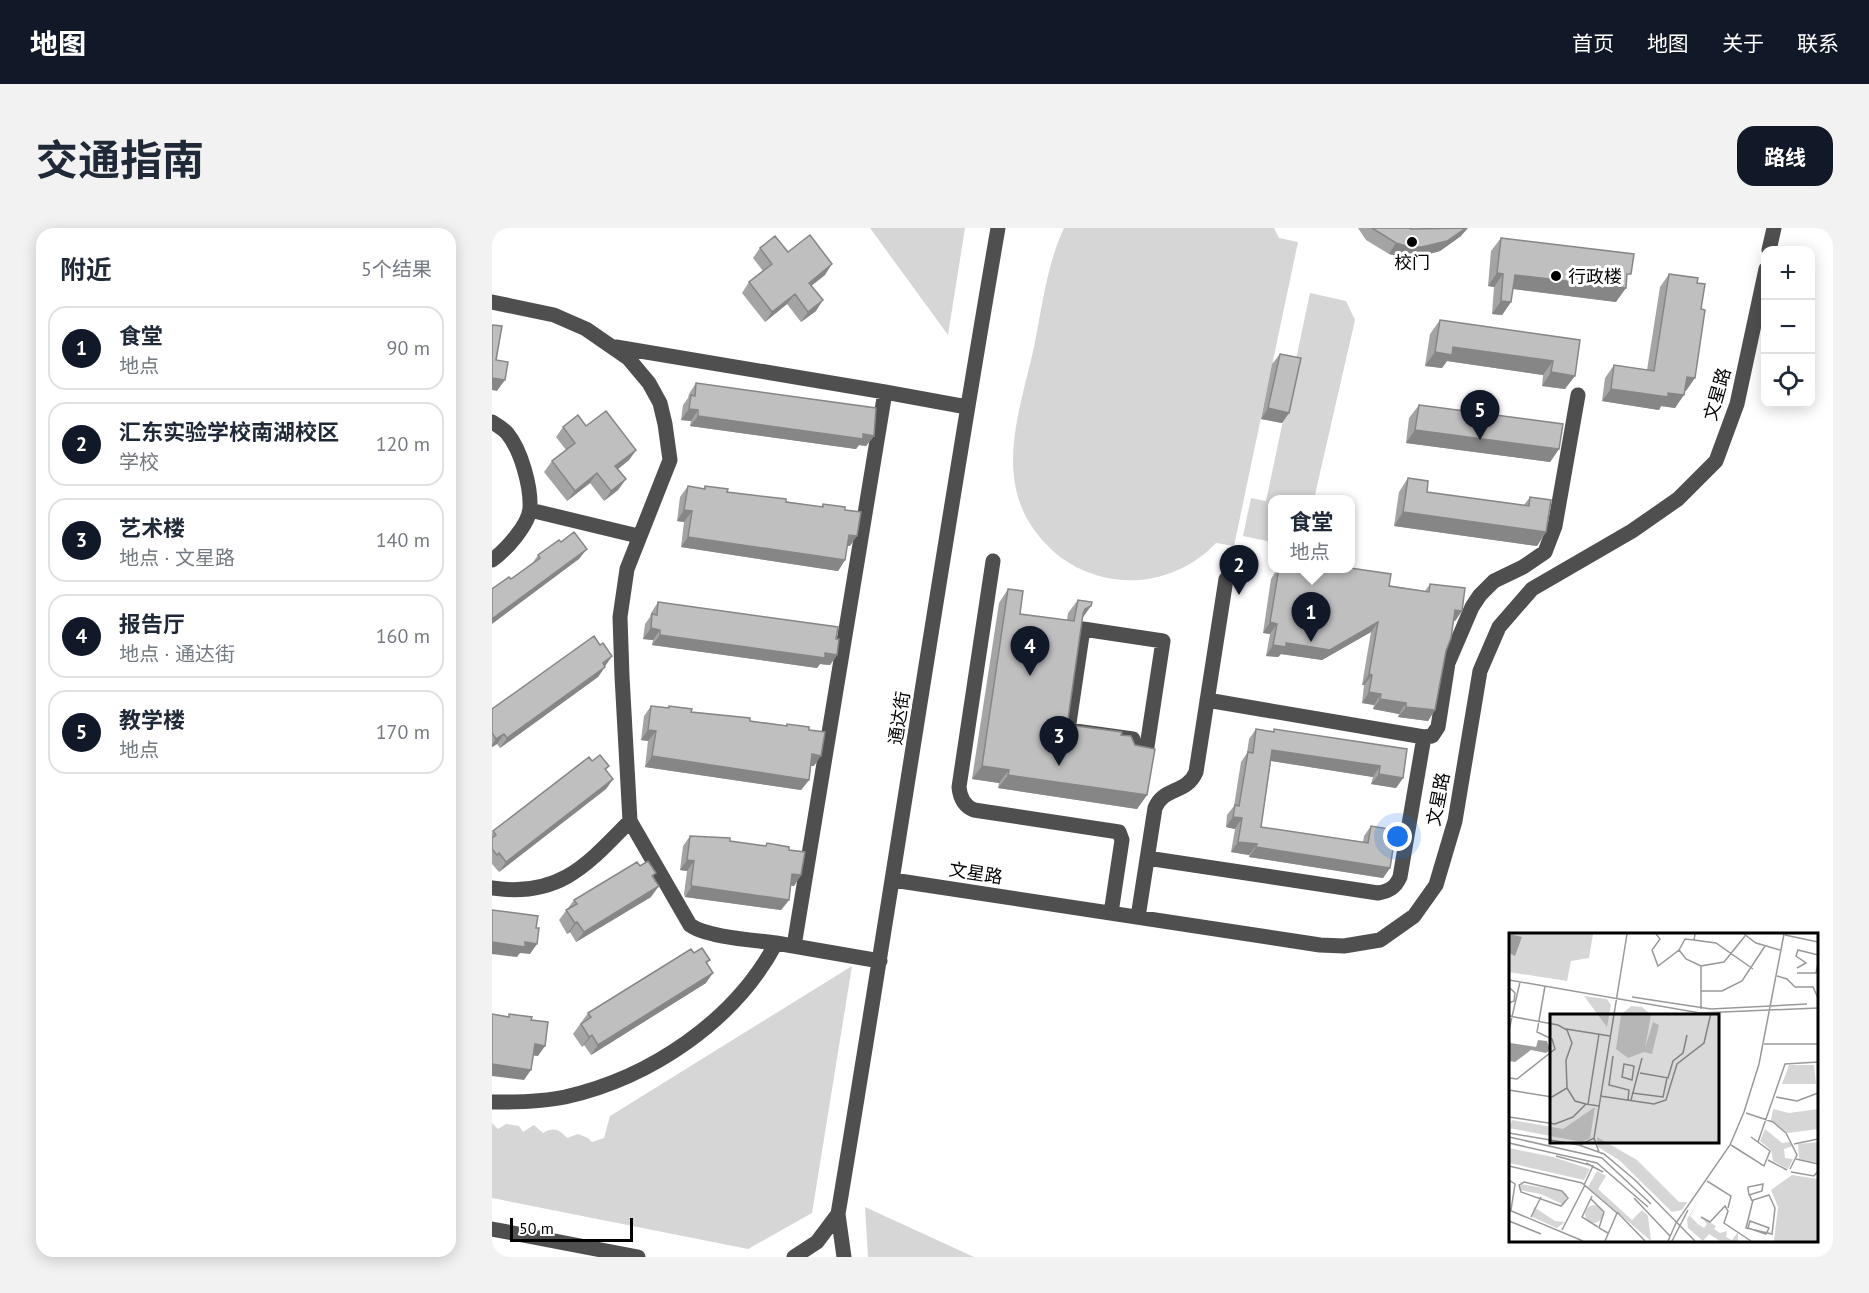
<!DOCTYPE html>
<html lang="zh">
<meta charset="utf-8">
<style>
:root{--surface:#fff;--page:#f2f2f3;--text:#1f2937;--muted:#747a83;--line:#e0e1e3;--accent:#111827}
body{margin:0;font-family:"PT Sans","Noto Sans SC",sans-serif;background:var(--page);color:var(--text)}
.controls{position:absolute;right:18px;top:18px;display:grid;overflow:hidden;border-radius:12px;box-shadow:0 3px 15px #0003}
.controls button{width:54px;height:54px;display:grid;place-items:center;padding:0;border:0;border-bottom:2px solid var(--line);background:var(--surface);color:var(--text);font:30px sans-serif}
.scale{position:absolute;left:18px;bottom:15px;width:123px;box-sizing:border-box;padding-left:6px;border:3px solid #000;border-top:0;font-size:16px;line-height:21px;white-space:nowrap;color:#000;-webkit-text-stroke:4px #fff;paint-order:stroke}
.you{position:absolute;left:906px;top:609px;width:21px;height:21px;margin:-15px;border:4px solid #fff;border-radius:50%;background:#1a73e8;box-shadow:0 0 0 9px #1a73e833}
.badge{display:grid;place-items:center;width:39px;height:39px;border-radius:50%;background:var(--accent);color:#fff;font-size:20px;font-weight:700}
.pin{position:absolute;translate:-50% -50px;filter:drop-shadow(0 2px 3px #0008)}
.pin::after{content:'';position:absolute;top:32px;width:21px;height:18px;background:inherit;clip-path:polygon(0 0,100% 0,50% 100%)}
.popup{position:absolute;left:776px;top:267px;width:87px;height:78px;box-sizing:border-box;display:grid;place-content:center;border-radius:12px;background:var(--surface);filter:drop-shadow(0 2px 4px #0005);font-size:20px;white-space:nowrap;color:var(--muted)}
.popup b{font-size:22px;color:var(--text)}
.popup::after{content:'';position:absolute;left:50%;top:100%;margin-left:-12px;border:12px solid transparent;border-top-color:var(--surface)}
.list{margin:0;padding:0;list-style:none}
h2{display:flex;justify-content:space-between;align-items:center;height:78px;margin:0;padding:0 24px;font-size:26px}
h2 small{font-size:20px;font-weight:400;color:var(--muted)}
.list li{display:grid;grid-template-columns:39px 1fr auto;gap:18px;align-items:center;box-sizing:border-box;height:84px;margin:0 12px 12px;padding:0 12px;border:2px solid var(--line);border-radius:18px}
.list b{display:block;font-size:22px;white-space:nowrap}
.list p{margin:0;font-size:20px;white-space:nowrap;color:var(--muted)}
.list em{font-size:20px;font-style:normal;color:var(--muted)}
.icon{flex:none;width:33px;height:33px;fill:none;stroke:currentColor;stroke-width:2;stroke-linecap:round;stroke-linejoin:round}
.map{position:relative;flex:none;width:1341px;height:1029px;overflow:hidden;border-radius:18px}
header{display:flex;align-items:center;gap:36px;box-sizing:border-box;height:84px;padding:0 30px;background:var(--accent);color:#fff}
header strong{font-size:28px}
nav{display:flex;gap:33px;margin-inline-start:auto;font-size:21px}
.intro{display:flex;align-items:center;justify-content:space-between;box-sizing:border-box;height:144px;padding:0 36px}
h1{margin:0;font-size:42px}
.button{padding:15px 27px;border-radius:18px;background:var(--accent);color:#fff;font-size:21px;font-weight:700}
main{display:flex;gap:36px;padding:0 36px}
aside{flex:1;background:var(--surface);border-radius:18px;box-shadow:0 3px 15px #0003}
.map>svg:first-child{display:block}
.green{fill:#d6d6d6}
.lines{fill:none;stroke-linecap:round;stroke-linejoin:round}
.minor{stroke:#4f4f4f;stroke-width:15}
.wall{fill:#a4a4a4}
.shaded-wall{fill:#868686}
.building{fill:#bfbfbf;stroke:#868686;stroke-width:1.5}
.poi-dot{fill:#000;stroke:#fff;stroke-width:2}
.labels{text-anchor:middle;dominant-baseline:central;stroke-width:6;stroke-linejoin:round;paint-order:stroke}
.poi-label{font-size:18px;fill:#000;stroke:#fff}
.street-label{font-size:18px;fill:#000;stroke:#fff}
.inset-road{fill:none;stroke:#999;stroke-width:1.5}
.view{fill:#000;fill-opacity:0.15;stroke:#000;stroke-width:3}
.inset-edge{fill:none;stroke:#000;stroke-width:3}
</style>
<header>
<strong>地图</strong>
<nav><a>首页</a><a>地图</a><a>关于</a><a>联系</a></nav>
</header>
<div class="intro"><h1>交通指南</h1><a class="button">路线</a></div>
<main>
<aside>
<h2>附近<small>5个结果</small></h2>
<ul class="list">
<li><span class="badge">1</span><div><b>食堂</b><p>地点</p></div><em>90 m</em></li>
<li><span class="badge">2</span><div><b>汇东实验学校南湖校区</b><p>学校</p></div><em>120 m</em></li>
<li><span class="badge">3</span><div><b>艺术楼</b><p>地点 · 文星路</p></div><em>140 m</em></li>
<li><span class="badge">4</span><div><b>报告厅</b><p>地点 · 通达街</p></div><em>160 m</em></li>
<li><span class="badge">5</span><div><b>教学楼</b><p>地点</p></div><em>170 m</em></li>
</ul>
</aside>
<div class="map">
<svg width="1341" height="1029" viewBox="0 0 1341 1029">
<rect width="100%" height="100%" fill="#fff"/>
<path class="green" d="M378,0H473L456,107Z
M572,0H782L787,10L806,14L742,318L724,315C698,343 658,357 621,351C596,347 571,335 554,316C498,258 527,187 542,119C550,79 555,36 572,0Z
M818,65L854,73L863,92L822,271L780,272V314L751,308L759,270L774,273Z
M360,738L320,985L256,1021L0,970V895L6,901L14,896L27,898L31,904L42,897L51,905C61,899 67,901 75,910L86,906L96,910L100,914L112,910L118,888Z
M373,979L482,1029H376Z"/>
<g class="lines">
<path class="minor" d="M1277,22L1282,0
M0,74L62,87L94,101L136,130L157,155L168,175L173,196L178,232L135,341L128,389L130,448L138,593L198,697C214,709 262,712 284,715
M124,119L393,164L475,179
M0,194C5,197 11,201 15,205C29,222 39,258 38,280C37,297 13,323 0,332
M38,282L146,308
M501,333L467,559C468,570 472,578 482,582L627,604L630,612L619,685
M591,401L671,413L654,525L639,523L641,511L576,502Z
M715,472L932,509L940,508L946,499L956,435L980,379L988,367L1002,353L1031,339L1053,324L1063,298L1086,167
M655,630L886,665C897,663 903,660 908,649L932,509
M401,652L828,717L852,718L888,712L922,688L944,657L963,593L988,443L1007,399L1040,361L1140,303L1186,271L1224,233L1245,176L1274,41
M0,660C67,670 95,637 138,593
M646,689L663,580C671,559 695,566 704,544L734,351
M302,718L393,164
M0,874C25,874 48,874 73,869C158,850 243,793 284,715L388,733
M346,986C401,657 449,328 506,0
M0,1001L146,1029
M302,1029L325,1014L346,986L352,1029"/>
</g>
<path class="wall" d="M866,0H917L969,8L948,23L923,30L910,29L897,26L874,12Z
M1009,10L1134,53L1124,74L1021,61L1019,74L1010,87L1000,86L1002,59L996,58L999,23Z
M268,20L296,24L333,47L319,58L324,83L309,94L295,76L273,94L250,65L257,54L271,43L261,30Z
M1177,46L1194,163H1193L1183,180L1169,178L1167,182L1110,173L1113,150L1122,137L1155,142L1168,59Z
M948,92L1088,112L1073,161L1050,158L1051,147L955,133L950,140L933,138L938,106Z
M788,126L797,185L790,195L769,191L780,136Z
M204,155L382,208L374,218L367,217L364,221L198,198L199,193L189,192L191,177L196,170L197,166Z
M927,177L1067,221L1058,234L914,215L917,190Z
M94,198L144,222L137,232L126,241L134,251L126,262L112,273L98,255L75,273L52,244L60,233L74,222L64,209L71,199Z
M916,250L935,264L1032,277L1038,269L1054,304L1045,318L902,298L907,264Z
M196,258L211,261L213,258L235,264L329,279L331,276L353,282L358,318H355L353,332L346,343L189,319L192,294L185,293L188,269Z
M46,327L87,331L19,351L40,336Z
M786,340L933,363L938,356L970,383L963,393H961L954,423L943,482L936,493L906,489L907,486L881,481L882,477L870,475L872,457H870L879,404L830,432L789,426L786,429L774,428L778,406L771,405L779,351Z
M516,361L528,386L575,392L576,385L586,372L590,390L576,491L584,498L629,507L655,567L645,581L506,560L507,555L480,551L507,375Z
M166,374L344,411L345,427L338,437L328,436L325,440L160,417L161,412L151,411L153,396L158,389L159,385Z
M108,417L120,428L106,449L8,520L5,516L0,519V481Z
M159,478L175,480L177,478L199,484L258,493L294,498L295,496L317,502L322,538H319L317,552L309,562L153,539L156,513L149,512L152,488Z
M764,501L781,503L782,501L915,521L911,550L904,560L879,556L881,549L779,533L769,599L871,614L872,608L879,598L898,640L891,650L757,629V627L739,624L743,601L734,599L735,587L742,578L749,534L755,525L757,511Z
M100,533L117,538L114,542L121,551L114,561L7,644L0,636V605L1,603Z
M198,608L273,618L275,615L297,622L309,647L302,658L299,657L297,672L289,682L193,669L192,666L195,643L188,642L191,618Z
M148,638L161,649L159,669L84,714L78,704L75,706L67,692L82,672Z
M202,725L218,732L215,735L214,755L99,827L92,817L90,819L81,806L96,785Z"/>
<path class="shaded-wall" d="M974,0H976L969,8L948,23L923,30L910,29L897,26L904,15Z
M340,36L333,47L310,65L317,55Z
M1005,45L1011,46L1002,59L996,58Z
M1023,47L1134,60L1124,74L1014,60Z
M303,66L295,76L273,94L280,84Z
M331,72L324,83L309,94L316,84Z
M1009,73L1019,74L1010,87L1000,86Z
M961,119L1061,133L1051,147L955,133L950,140L933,138L943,124Z
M1059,144L1083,148L1073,161L1050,158Z
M1195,149L1203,150L1194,163L1186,162Z
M0,150L13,152L5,163L0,162Z
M1119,161L1176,165L1192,167L1183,180L1169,178L1167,182L1110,173Z
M776,180L797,185L790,195L769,191Z
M197,181L206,182L199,193L189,192Z
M206,188L382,208L374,218L367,217L364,221L198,198Z
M923,202L1067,221L1058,234L914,215Z
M144,222L137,232L116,249L123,238Z
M105,245L98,255L75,273L83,263Z
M134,251L126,262L112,273L119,263Z
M192,282L200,283L192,294L185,293Z
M911,284L1054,304L1045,318L902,298Z
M357,307L365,308L358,318L349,317Z
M196,309L353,332L346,343L189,319Z
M95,321L87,331L0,396V391Z
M599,378L589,392L584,395L593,381Z
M963,382L970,383L963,393L956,392Z
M778,394L785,396L778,406L771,405Z
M886,394L879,404L830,432L789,426L786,429L774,428L781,417L794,415Z
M159,400L168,402L161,412L151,411Z
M168,407L333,425L345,427L338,437L328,436L325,440L160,417Z
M120,428L113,438L111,435Z
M113,439L106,449L8,520L15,510Z
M877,446L880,447L872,457H870Z
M877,464L889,466L882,477L870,475Z
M888,471L914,475L907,486L881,481Z
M914,479L943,482L936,493L906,489Z
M156,502L164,503L156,513L149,512Z
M12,506L5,516L0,519V517L4,511Z
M780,522L888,538L881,549L773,532Z
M320,526L329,528L322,538L313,537Z
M160,528L317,552L309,562L153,539Z
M490,538L517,542L507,555L480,551Z
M887,546L911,550L904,560L879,556Z
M516,547L655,567L645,581L506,560Z
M121,551L114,561L7,644L14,634Z
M741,589L750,590L743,601L734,599Z
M746,614L765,616L757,627L739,624Z
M764,619L898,640L891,650L757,629Z
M195,632L202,633L195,643L188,642Z
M300,646L309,647L302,658L293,657Z
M167,658L159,669L84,714L92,704Z
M200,658L297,672L289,682L193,669Z
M85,694L78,704L75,706L83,695Z
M0,714H33L45,716L38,726L28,725L25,729L0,726Z
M221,745L214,755L99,827L106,817Z
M100,807L92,817L90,819L97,809Z
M43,816L53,818L46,828L35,827Z
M0,836L39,842L32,852L0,848Z"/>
<path class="building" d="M880,0H917L919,1L974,0L955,13L930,19H917L904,15Z
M318,7L340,36L317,55L331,72L316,84L303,66L280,84L257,54L280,36L268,20L283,8L296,24Z
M1009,10L1142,26L1139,46H1135L1134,60L1023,47L1019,74L1009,73L1011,46L1005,45Z
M1177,46L1206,50L1205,55L1213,56L1209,81L1213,82L1203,150L1195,149L1192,167L1176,165V169L1119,161L1122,137L1162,143Z
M948,92L1088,112L1083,148L1059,144L1061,133L961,119L960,127L943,124Z
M0,97L10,98L4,132L16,134L13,152L0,150Z
M788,126L809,130L797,185L776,180Z
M204,155L384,180L382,208L371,206V211L206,188V182L197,181L199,167L203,168Z
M927,177L1071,196L1067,221L923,202Z
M114,183L144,222L123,238L134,251L119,263L105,245L83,263L60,233L83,215L71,199L86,187L94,198Z
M916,250L936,253L935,264L1037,278L1038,269L1059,272L1054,304L911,284Z
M196,258L213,261V258L236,261L235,264L294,271V274L331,279V276L353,279V282L369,284L365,308L357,307L353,332L196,309L200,283L192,282Z
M82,304L95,321L0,391V361L17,349L19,351L48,330L46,327L67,312L69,314Z
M787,340H858L899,346L897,358L937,364L938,356L973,360L970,383L963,382L959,410L954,423L943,482L914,479V475L888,471L889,466L877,464L880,447L877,446L886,394L838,422L794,415V419L781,417L785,396L778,394Z
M516,361L531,363L528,386L582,393L586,372L600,374L599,378L593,381L591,386L576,491L584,498L630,504L629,507L639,508L643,517L663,521L655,567L516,547L517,542L490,538Z
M166,374L346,399L344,411H347L345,427L333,425V430L168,407V402L159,400L160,386L165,387Z
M102,408L108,417L111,415L120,428L111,435L113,439L15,510L12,506L4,511L0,505V481Z
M159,478L177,480V478L200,481L199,484L258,490V493L295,498V496L317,499V502L333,504L329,528L320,526L317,552L160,528L164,503L156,502Z
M764,501L782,504V501L915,521L911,550L887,546L888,538L780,522L769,599L876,615L879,598L904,602L898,640L764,619L765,616L746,614L750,590L741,589L743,577L747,578L756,524L761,525Z
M108,527L117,538L113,541L121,551L14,634L7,625L5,627L0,621V610L4,607L1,603L97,529L100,533Z
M198,608L238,610V613L274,618L275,615L297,619V622L313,624L309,647L300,646L297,672L200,658L199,656L202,633L195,632Z
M156,633L164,645L160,648L167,658L92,704L85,694L83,695L74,682L85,676L82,672L145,634L148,638Z
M0,682L46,688L44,700H47L45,716L33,714V719L0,714Z
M210,720L218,732L214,734L221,745L106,817L100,807L97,809L89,796L99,789L96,785L199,721L202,725Z
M0,786L17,789V786L40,789L39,792L56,794L53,818L43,816L39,842L0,836Z"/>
<g class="poi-dot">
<circle cx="920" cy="14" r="6"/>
<circle cx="1064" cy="48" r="6"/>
</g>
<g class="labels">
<g class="poi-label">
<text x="920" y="34">校门</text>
<text x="1076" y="48" text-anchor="start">行政楼</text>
</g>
<g class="street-label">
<text transform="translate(1225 166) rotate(-74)">文星路</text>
<text transform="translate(407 490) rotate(-81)">通达街</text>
<text transform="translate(946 571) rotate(-79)">文星路</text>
<text transform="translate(484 645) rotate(9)">文星路</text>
</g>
</g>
<g transform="translate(1017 705)">
<rect width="309" height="309" fill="#fff"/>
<path d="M75,63L98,66L102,72L98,94ZM122,73L133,74L142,82L136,115L144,89L150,92L143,121L135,119L119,125L107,116L112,82ZM280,132H305L307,151H273ZM86,174L81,205L73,209L0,195L3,187L54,196ZM264,176L280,180L309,176V196L279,200L262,187ZM256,196L273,210L280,209L284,213L275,216L276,225L284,226L279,236L264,228L262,217L251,208ZM88,204L128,227L170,269H178L173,277L163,279L110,227L89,214ZM309,209V230L290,226L289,211ZM0,215L44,224L81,236L75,247L0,230ZM88,238L97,243L89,256L123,287L133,277L139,283L142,308L79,254ZM12,251L52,258L58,261L55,272L32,261L10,257ZM190,268L181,283L189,291L195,295L198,291L193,285L207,293L205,296L211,300L218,298L217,304L223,307L229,299V308H211L200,301L194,308L179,295L178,286ZM76 281a9 9 0 1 1 18 0a9 9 0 1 1-18 0ZM25,274L46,288L56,289L48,295L23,284Z" fill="#d6d6d6"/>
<path d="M283,242L309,246V308H265L269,274L262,257Z" fill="#d6d6d6"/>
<path d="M0,1H84L80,25L62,28L58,48L0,39Z" fill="#d6d6d6"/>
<path d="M0,1L13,4L6,23L0,20ZM0,106L2,110L27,114L29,107L38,108L41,117L37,120L22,117L6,129L0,128Z" fill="#9d9d9d"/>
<path class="inset-road" d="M147,1L151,6L143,17L149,33L170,17L176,6L185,7M186,1L185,7L207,10L244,36M235,1L247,10L271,17M276,2L309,9M170,17L177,26L192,33M288,35L297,30L287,23L289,17L309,22M288,40H307L309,31M268,43L278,46L286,54H304L309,65M0,47L191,80L309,75M0,54L6,60L5,68L0,70M192,58H213L233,48L256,13M123,64L202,76L298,71M192,76V33L215,29L236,3M0,83L49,92L58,97L63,110L57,127L58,155L66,168L77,171M57,96L101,103M0,97L11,49M255,111H309M104,123L100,152L120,157L119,167M115,131L125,133L123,147L113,144ZM131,140L159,145L164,128L174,120L178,102M0,145L8,146L46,116L43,106L28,99L36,53M0,157L43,164L58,155M123,160L154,164L158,145M91,163L145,171L157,167L168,131L195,110L202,80M267,164L288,168L309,160M122,167L133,125M79,171L90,101M237,180L264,189L277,200L288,222L281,236M0,184L46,191L64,184L77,171L90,173M0,200L70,212L95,221L126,247L186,308M0,204L93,225L142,271M85,205L118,1M249,209L276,131L309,129M0,210L88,230L139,274M285,211L309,206M71,212L85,205L90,219M222,212L255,233L261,218L242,204M47,223L84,233L75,252M287,226L309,231M259,227L278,237M77,230L94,239M0,233L73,250L108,280L96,308M282,239L305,243L309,238M0,247L6,251L2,277M198,248L222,263L219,275M15,249L53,258L59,265L52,273L12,259L10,252ZM240,262L253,258L254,251L239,254V256L240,262L241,263L243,268M260,262L266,275L263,301L237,295L244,267ZM83,263L73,284L89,294M125,265L161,303M82,266L95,279L90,295L99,300M0,277L74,308M108,279L136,308M22,284L32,264M192,284L201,289L216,273L219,278L215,290L242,308M0,288L32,301M241,288L260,295L257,301L239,295ZM53,297L76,252M159,308L167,290L221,212L235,179L250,131L275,1M163,308L179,277"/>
<path class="view" d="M41,81H210V210H41Z"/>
<rect width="309" height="309" class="inset-edge"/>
</g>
</svg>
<div class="controls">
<button>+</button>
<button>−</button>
<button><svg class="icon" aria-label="locate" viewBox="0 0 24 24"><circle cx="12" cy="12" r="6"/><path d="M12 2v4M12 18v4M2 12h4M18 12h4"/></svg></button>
</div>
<div class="scale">50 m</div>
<div class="you"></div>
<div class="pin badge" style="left:819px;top:414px">1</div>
<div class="popup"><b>食堂</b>地点</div>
<div class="pin badge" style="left:747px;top:367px">2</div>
<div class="pin badge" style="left:567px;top:538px">3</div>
<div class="pin badge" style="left:538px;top:448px">4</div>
<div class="pin badge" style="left:988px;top:212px">5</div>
</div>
</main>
